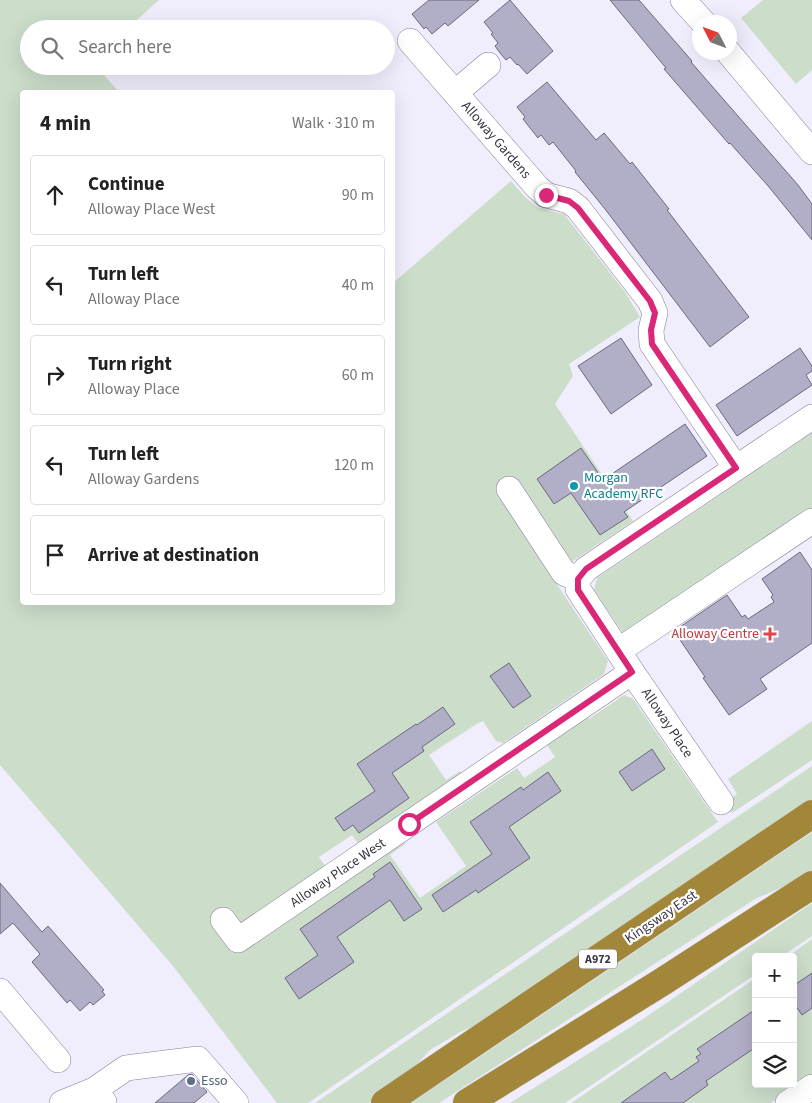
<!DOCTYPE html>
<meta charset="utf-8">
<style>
:root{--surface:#fff;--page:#f2f2f2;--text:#222;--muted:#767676;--line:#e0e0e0}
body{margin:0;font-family:"Source Sans 3",sans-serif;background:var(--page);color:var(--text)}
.controls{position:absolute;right:15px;bottom:15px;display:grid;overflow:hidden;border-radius:5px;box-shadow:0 5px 20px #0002}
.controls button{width:45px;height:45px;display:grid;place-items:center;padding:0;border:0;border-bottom:1px solid var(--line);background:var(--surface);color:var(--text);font:25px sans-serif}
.compass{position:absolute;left:692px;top:15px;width:45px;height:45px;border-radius:50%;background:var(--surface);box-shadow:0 5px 20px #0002;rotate:312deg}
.stop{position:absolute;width:15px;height:15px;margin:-11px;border:4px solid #db2777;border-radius:50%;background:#fff}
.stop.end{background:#db2777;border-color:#fff;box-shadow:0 1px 5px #0008}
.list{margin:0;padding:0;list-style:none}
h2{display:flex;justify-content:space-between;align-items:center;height:65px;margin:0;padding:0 20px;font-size:21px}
h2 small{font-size:16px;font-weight:400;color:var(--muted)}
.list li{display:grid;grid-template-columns:32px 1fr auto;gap:15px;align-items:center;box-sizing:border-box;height:80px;margin:0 10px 10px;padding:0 10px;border:1px solid var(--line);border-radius:5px}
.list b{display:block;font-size:19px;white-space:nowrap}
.list p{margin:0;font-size:16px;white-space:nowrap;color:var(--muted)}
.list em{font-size:16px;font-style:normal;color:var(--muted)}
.icon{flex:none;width:28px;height:28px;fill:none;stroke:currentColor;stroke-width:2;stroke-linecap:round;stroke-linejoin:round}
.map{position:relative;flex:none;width:812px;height:1103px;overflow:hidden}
.search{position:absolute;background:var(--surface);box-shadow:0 5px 20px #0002;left:20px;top:20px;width:375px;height:55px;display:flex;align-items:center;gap:12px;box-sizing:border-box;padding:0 18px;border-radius:28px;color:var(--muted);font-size:19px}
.panel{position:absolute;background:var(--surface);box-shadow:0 5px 20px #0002;left:20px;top:90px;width:375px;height:515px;border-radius:5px}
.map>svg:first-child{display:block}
.green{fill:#ccddca}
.building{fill:#b1aec7;stroke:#6b697f}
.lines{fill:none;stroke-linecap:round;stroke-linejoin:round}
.minor-casing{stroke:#827f96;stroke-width:26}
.highway-casing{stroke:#d3d3d5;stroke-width:29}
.minor{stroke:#fff;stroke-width:25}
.highway{stroke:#a2873b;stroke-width:28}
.route{stroke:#db2777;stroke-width:6}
.culture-dot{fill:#0f9aa8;stroke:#fff;stroke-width:2}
.health-dot{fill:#e0444e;stroke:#fff;stroke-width:2}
.service-dot{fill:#5c6f8a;stroke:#fff;stroke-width:2}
.labels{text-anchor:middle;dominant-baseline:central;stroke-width:4.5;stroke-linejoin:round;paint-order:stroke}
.shield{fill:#fff;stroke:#747279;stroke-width:1}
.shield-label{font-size:12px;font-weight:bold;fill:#383640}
.street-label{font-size:14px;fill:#383640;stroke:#fff}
.culture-label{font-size:14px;fill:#0d838f;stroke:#fff;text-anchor:start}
.health-label{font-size:14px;fill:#be3a42;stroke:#fff;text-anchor:end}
.service-label{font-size:14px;fill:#4e5e75;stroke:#fff;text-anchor:start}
</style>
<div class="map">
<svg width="812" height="1103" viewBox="0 0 812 1103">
<rect width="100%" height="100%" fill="#f0eefd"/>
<path class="green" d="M0,0H159L127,29H29V66H96L119,92H22V602H392L393,283L511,181L525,197L538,208L564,214L625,292L640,317L569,364L573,376L555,404L633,521L567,565L564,573L556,583L608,661L604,674L503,743L496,741L483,721L478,723L429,755L446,780L460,771L464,777L360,846L352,835L319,857L327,869L240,927L215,925L234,953L402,839L405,844L390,855L420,898L466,866L436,822L517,768L524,778L555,757L545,742L586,715L589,719L624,695L633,699L718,822L308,1103H277L173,966L0,765Z
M763,0H812V70L796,84L741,18Z
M812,433V510L625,636L594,590L597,578Z
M812,721V760L732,813L725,802L737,794L728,779Z
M812,766V803L498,1017L462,1031L430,1050L401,1082L368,1103H315Z
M812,832V874L755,899L439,1103H409L453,1075Z
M812,903V936L781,957H756V974L565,1103H510L643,1019Z
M812,939V1075L771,1103H571L756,978V1084H793V957H787Z"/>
<path class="building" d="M429,0H479L448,26L445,23L432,34L426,27L424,29L412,14Z
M510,0L553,51L527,74L518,64L517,65L510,57L506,60L500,53L495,46L498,43L491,34L493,33L484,22Z
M610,0H639L692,61L691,62L704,77L798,185L812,204V240L769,187L730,143L729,144L664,69L666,68Z
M547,82L596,140L604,133L630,164L632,162L669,209L667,210L749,317L710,347L605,209L575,172L576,171L553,142L549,145L541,135L538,138L523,119L525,117L517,107Z
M621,338L652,385L611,414L578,366Z
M800,348L812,366V371L806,375L812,385L737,436L716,405Z
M685,424L707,456L624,512L628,517L600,535L571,493L554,504L537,479L581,448L603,480Z
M800,552L812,570V643L760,679L767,689L729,715L703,678L705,677L674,631L727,595L742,617L745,615L748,619L774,602L771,597L773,595L762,579Z
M509,663L531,696L513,708L490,676Z
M443,707L455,724L422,747L424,751L392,773L409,798L359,833L353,825L344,831L335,818L375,791L357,764L416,724L417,725Z
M652,749L665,769L632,791L619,772Z
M548,772L561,791L509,827L530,858L478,893L476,890L443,912L432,895L492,854L470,822L521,787L523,790Z
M390,862L422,909L404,921L390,900L337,937L354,962L299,999L285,978L318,955L300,929L375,877L373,874Z
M0,883L42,932L48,926L104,990L102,991L105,995L93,1005L90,1002L80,1011L70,1000L67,1003L32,962L40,954L13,923L0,934Z
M812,973V1008L802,1015L793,1002V986Z
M756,1009V1047L706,1081L708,1085L683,1103H621L665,1072L671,1080L699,1061L696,1057L701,1054L697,1049Z
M192,1074L207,1092L194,1103H155L188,1075Z"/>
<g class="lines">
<g class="minor-casing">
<path id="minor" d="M683,0L703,22
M410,41L537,187L546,195L569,201L578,208L650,301L655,313L651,330L652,344L736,468
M728,52L812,152
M455,93L488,65
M509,489L564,573L578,579
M618,651L812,521
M721,802L632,672L578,589V579L586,569L812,417
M223,920L238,940L632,672
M0,991L58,1060
M94,1090L126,1068L198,1059L236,1103
M62,1103L94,1090L104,1102
M788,1103L812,1087"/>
</g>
<g class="highway-casing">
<path id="highway" d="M385,1103L812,814
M467,1103L662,982L812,885"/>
</g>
<use href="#minor" class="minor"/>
<use href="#highway" class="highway"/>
</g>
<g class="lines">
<path class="route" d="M409,824L632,672L578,590V579L586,569L736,468L652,344L651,330L655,313L650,301L578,208L569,201L546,195"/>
</g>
<circle class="culture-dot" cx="574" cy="486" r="5"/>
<path class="health-dot" d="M767.5 626.5h5v5h5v5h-5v5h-5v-5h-5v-5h5z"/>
<circle class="service-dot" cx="191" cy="1081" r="5"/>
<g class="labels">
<rect class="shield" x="579" y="949.5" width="38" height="19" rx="4"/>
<g class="shield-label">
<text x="598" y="959">A972</text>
</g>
<g class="street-label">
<text transform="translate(496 140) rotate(49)">Alloway Gardens</text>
<text transform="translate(667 723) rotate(56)">Alloway Place</text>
<text transform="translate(338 873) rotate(-34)">Alloway Place West</text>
<text transform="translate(661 917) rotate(-34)">Kingsway East</text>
</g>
<g class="culture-label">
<text x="584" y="478">Morgan<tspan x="584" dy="16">Academy RFC</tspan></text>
</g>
<g class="health-label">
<text x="759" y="634">Alloway Centre</text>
</g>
<g class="service-label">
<text x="201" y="1081">Esso</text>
</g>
</g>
</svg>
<div class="controls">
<button>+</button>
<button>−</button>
<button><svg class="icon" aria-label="layers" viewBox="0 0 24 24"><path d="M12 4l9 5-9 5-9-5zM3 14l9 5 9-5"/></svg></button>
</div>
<svg class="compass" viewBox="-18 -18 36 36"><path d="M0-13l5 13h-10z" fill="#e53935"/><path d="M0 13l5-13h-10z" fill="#767676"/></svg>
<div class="stop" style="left:409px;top:824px"></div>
<div class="stop end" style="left:546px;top:195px"></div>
<div class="search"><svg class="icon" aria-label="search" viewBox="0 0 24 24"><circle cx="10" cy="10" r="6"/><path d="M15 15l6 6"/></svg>Search here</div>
<section class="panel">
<h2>4 min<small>Walk · 310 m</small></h2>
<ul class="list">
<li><svg class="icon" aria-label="ahead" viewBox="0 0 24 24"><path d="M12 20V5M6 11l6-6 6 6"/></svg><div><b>Continue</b><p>Alloway Place West</p></div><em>90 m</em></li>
<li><svg class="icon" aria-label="left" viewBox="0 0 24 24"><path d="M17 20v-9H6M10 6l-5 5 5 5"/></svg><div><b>Turn left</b><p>Alloway Place</p></div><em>40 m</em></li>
<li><svg class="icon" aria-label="right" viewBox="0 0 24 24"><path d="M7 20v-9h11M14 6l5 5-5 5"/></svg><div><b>Turn right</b><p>Alloway Place</p></div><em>60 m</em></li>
<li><svg class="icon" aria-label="left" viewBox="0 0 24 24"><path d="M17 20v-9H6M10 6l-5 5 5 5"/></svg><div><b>Turn left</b><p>Alloway Gardens</p></div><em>120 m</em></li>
<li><svg class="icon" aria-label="arrive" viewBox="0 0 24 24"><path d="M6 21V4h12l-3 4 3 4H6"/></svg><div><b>Arrive at destination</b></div></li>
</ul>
</section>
</div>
